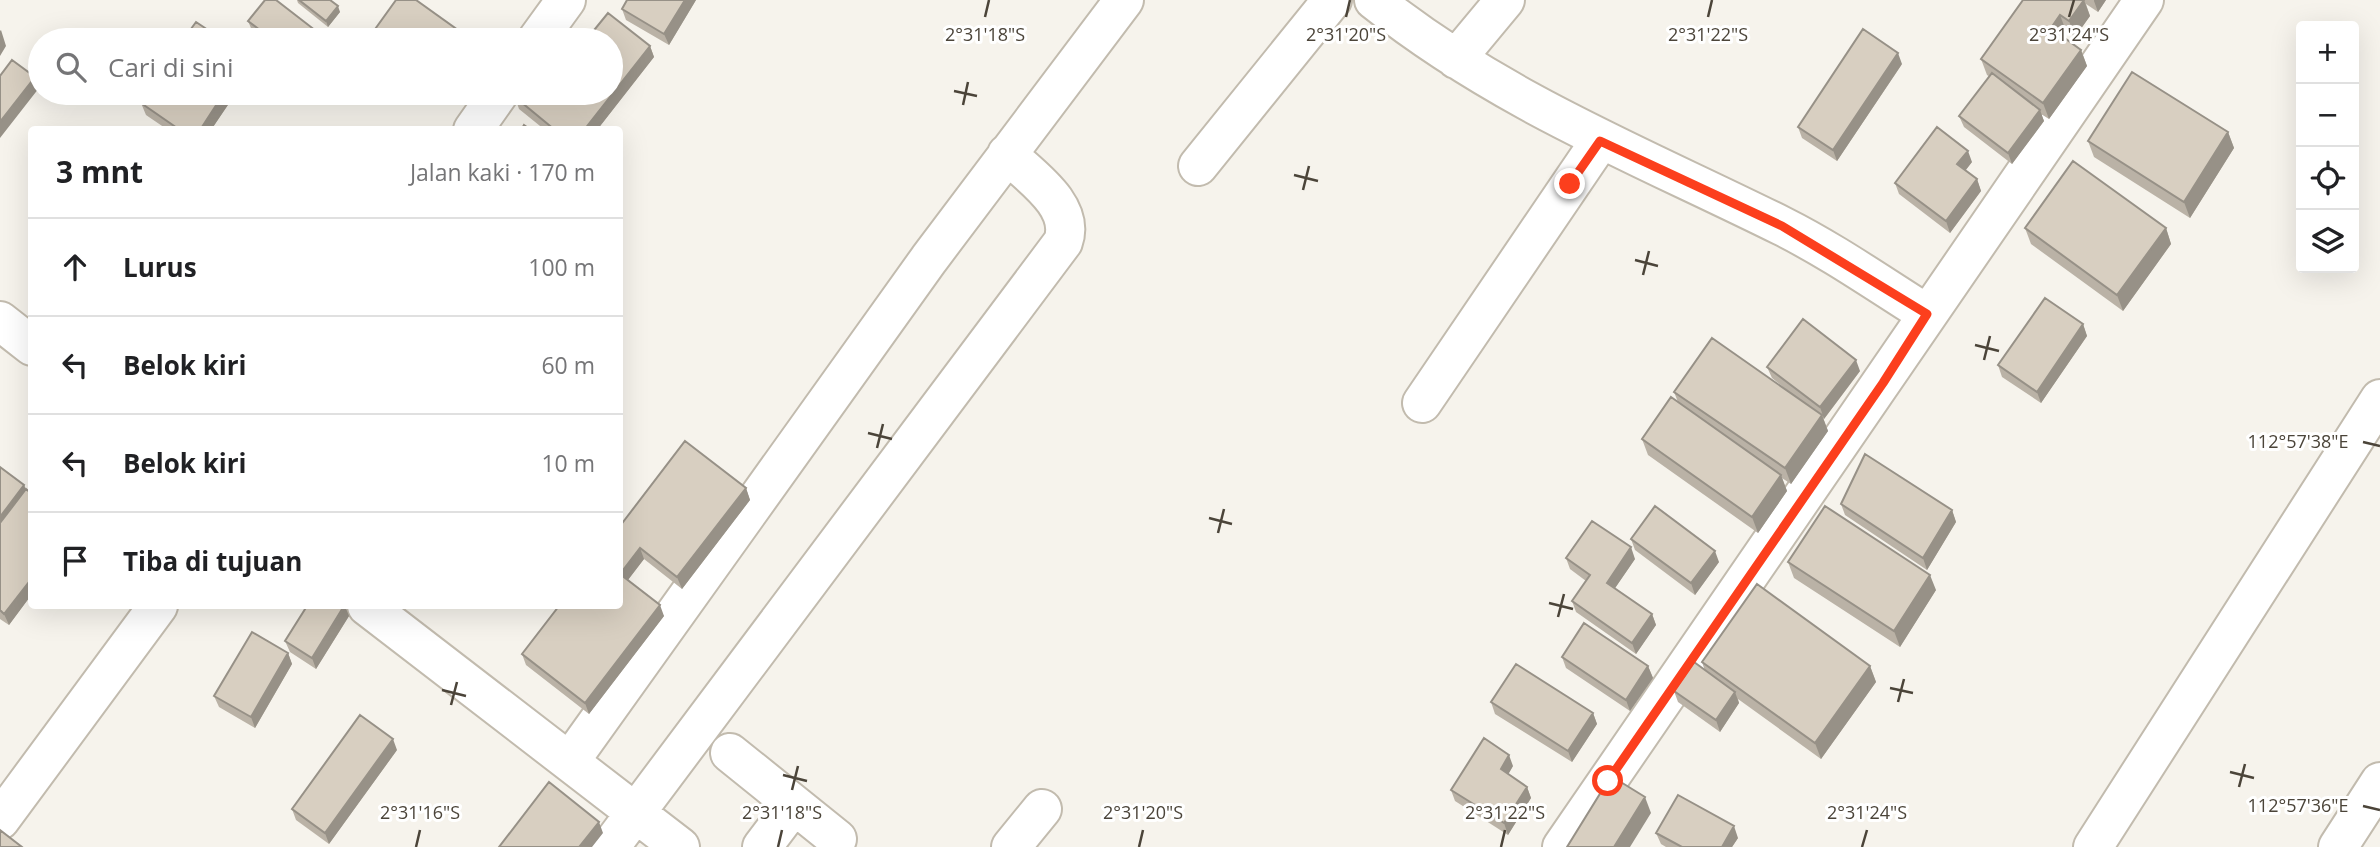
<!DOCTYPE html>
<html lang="id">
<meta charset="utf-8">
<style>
:root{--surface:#fff;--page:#f2f2f2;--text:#202124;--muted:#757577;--line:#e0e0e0}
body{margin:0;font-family:"Open Sans",sans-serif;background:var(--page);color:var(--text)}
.controls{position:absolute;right:21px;top:21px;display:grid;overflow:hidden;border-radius:7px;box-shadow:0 7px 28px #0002}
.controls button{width:63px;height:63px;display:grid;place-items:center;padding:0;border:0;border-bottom:2px solid var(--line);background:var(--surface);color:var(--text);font:35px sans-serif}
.stop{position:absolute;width:21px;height:21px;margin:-16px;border:5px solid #fc3f1d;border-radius:50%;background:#fff}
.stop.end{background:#fc3f1d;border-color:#fff;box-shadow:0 2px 7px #0008}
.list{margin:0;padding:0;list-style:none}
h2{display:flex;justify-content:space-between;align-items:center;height:91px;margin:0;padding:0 28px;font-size:30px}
h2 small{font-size:23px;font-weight:400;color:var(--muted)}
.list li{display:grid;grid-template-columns:46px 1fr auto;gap:21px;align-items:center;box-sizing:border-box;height:98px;padding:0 28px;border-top:2px solid var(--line)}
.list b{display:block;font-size:26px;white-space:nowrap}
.list em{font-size:23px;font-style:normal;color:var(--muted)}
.icon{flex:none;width:38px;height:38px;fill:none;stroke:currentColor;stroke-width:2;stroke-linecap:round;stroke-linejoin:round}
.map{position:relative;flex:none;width:2380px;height:847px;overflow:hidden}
.search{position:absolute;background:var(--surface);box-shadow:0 7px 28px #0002;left:28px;top:28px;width:595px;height:77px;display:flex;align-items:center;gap:18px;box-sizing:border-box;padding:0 24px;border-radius:38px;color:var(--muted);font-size:26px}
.panel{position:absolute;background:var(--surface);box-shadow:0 7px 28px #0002;left:28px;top:126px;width:595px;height:483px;border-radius:7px}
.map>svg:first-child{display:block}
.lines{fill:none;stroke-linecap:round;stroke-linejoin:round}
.minor-casing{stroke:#c2bbae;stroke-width:42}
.minor{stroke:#fff;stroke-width:38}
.wall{fill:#bab2a6}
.shaded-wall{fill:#979187}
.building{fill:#d8cfc1;stroke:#979187;stroke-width:2}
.route{stroke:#fc3f1d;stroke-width:9}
.ticks{fill:none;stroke:#4b4439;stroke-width:2.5}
.ticks-label{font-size:18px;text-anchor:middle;fill:#4b4439;stroke:#fff;stroke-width:6;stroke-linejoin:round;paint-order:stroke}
</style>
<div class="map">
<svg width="2380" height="847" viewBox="0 0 2380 847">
<rect width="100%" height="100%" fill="#f6f3ec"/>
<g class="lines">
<g class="minor-casing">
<path id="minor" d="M1374,0C1501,101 1639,155 1782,226C1832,251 1879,284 1927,314
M537,40L566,0
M1456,59L1505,0
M473,130L499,93
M1198,166L1332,0
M0,321L32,346
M1422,403L1600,141
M367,606L680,847
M730,753L837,839
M570,761L929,259L1124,0
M0,820L158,606
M610,847L1063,242C1076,206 1030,176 1007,154
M762,847L793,806
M1011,847L1042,809
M1562,847L2144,0
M2093,847L2380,399
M2338,847L2380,782"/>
</g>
<use href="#minor" class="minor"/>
</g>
<path class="wall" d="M297,0H330L340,12L328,27L298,3Z
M627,0H696L669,45L626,20L622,9Z
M2023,0H2106L2098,12L2086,4L2090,16L2075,37L2066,31L2062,36L2081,50L2087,66L2049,119L2041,114L2044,121L2012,164L1964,127L1959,116L1990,77L1987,75L1981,59Z
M248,21L320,34L322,40H262L253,33Z
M373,32L469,38L470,40H376Z
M650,46L654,57L597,130H545L519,109L515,97L611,93Z
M1902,64L1837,161L1802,138L1798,127Z
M148,93H236L211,130H168L146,115L141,103Z
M2228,132L2234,148L2190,218L2094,157L2088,141Z
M1972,162L1965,171L1977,179L1981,191L1950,233L1899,194L1895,183Z
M2025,228H2166L2171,244L2123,311L2031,244Z
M2083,324L2087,336L2041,403L2002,377L1998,365Z
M1767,367L1860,371L1824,419L1823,418L1828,431L1791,484L1782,478L1787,491L1758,533L1648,455L1642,439L1678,402L1674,392L1793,395L1772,378Z
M0,467L24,485L26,489L32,494V594L9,625L0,619Z
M746,488L750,500L682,589L644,559L628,580L664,616L589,714L526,665L522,654L620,526Z
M1841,504L1952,510L1956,522L1927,570L1845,515Z
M1631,539L1719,562L1695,595L1635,550Z
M1566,558L1635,559L1615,588L1652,614L1656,625L1636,654L1576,612L1572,601L1586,581L1570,569Z
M1788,562L1936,590L1900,647L1794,578Z
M345,606L349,616L316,669L290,652L285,641Z
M288,653L292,664L255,728L219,707L214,696Z
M1562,657L1648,666L1653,678L1630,711L1566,668Z
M1702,662L1870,666L1876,682L1821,759L1738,699L1739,703L1720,732L1678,702L1674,691L1705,671Z
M1491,702L1593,713L1597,724L1572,762L1495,714Z
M397,750L329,844L296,820L292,809Z
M1513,766L1508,774L1527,787L1531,798L1508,835L1455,801L1451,790Z
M1656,833L1738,838L1732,847H1666L1661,844Z"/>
<path class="shaded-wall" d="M685,0H696L669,45L664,34Z
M2084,0L2090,16L2075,37L2069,21Z
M2094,0H2106L2098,12L2094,1Z
M338,6L340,12L328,27L326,21Z
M2060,15L2066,31L2057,44L2051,28Z
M1,30L6,46L0,56V31Z
M320,34L322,40H314Z
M650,46L654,57L597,130H584Z
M2081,50L2087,66L2049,119L2043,103Z
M1898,53L1902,64L1837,161L1833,150Z
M35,77L39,88L0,138V122Z
M224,93H236L211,130H200Z
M2040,110L2044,121L2012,164L2008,153Z
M2228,132L2234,148L2190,218L2184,202Z
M1968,151L1972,162L1961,176L1957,164Z
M1977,179L1981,191L1950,233L1946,221Z
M2166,228L2171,244L2123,311L2117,295Z
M2083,324L2087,336L2041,403L2037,392Z
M1856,360L1860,371L1824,419L1820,407Z
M1822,415L1828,431L1791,484L1785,468Z
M1781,475L1787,491L1758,533L1752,517Z
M24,485L30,501L0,540V517Z
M746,488L750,500L682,589L677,577Z
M1952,510L1956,522L1927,570L1923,558Z
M1631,547L1635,559L1611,594L1607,583Z
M640,548L644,559L624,585L620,574Z
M1715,551L1719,562L1695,595L1691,583Z
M1930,575L1936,590L1900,647L1894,631Z
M32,578V594L9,625L4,614Z
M660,605L664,616L589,714L585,703Z
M345,606L349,616L316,669L312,658Z
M1652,614L1656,625L1636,654L1632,643Z
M288,653L292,664L255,728L251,717Z
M1648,666L1653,678L1630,711L1626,700Z
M1870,666L1876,682L1821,759L1815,743Z
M1735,692L1739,703L1720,732L1716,720Z
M1593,713L1597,724L1572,762L1568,751Z
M393,739L397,750L329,844L325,833Z
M1509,755L1513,766L1505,780L1501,769Z
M1527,787L1531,798L1508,835L1504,823Z
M1645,797L1651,813L1630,847H1614Z
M599,822L603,833L592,847H579Z
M1734,826L1738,838L1732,847H1722Z"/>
<path class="building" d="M265,0H276L320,34L314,40H273L248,21Z
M299,0H330L338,6L326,21Z
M396,0H416L469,38L467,40H384L373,32Z
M627,0H685L664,34L622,9Z
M2023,0H2084L2069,21L2060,15L2051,28L2081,50L2043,103L1981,59Z
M608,13L650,46L584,130H555L515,97L518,93H611V40H586Z
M196,22L223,40H183Z
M1863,29L1898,53L1833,150L1798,127Z
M12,60L35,77L0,122V76Z
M2132,72L2228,132L2184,202L2088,141Z
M1992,73L2040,110L2008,153L1959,116Z
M148,93H224L200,130H180L141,103Z
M524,125L531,130H521Z
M1937,127L1968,151L1957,164L1977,179L1946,221L1895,183Z
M2073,161L2166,228L2117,295L2025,228Z
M2045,298L2083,324L2037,392L1998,365Z
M1803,319L1856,360L1820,407L1767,367Z
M1712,338L1822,415L1785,468L1674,392Z
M1671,397L1781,475L1752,517L1642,439Z
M685,441L746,488L677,577L640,548L620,574L660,605L585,703L522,654L559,606H620V526Z
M1865,454L1952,510L1923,558L1841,504Z
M0,467L24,485L0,517Z
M26,489L32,494V578L4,614L0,610V523Z
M1655,506L1715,551L1691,583L1631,539Z
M1825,506L1930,575L1894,631L1788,562Z
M1592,521L1631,547L1607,583L1652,614L1632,643L1572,601L1590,575L1566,558Z
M1757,584L1870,666L1815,743L1702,662Z
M307,606H344L312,658L285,641Z
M1584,623L1648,666L1626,700L1562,657Z
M252,632L288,653L251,717L214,696Z
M1694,662L1735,692L1716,720L1674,691Z
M1516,664L1593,713L1568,751L1491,702Z
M360,715L393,739L325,833L292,809Z
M1484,738L1509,755L1501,769L1527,787L1504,823L1451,790Z
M1611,776L1645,797L1614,847H1567Z
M549,782L599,822L579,847H499Z
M1678,795L1734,826L1722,847H1682L1656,833Z
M0,830L22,847H0Z"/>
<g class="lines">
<path class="route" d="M1570,184L1600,141L1782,226L1927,314L1883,383L1608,781"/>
</g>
<path class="ticks" d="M985,17L989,0M1346,17L1350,0M1708,17L1712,0M2069,17L2074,0M954,91L977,96M963,105L968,82M1294,175L1318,181M1303,190L1309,166M1635,260L1658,266M1643,275L1649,251M1975,345L1999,351M1984,360L1990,336M868,433L892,439M2363,442L2380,446M877,448L883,424M1209,518L1232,524M1218,533L1224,509M1549,603L1573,609M1558,617L1564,594M1890,688L1913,693M442,690L466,696M1898,702L1904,679M451,705L457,682M2230,772L2254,778M783,775L807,781M2239,787L2245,764M792,790L798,766M2363,806L2380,810M416,847L420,830M778,847L782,830M1139,847L1143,830M1501,847L1505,830M1862,847L1867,830"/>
<g class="ticks-label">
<text x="985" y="41">2°31'18"S</text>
<text x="1346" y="41">2°31'20"S</text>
<text x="1708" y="41">2°31'22"S</text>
<text x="2069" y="41">2°31'24"S</text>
<text x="2298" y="448">112°57'38"E</text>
<text x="2298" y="812">112°57'36"E</text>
<text x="420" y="819">2°31'16"S</text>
<text x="782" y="819">2°31'18"S</text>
<text x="1143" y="819">2°31'20"S</text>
<text x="1505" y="819">2°31'22"S</text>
<text x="1867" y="819">2°31'24"S</text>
</g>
</svg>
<div class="controls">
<button>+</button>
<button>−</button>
<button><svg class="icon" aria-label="locate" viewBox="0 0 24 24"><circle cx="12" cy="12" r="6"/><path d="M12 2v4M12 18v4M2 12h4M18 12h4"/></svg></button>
<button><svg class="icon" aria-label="layers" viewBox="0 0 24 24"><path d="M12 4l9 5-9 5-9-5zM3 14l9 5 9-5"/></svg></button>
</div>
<div class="stop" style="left:1608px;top:781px"></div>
<div class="stop end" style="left:1570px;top:184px"></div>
<div class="search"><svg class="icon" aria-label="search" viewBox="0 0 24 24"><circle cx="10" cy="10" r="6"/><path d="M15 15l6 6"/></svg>Cari di sini</div>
<section class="panel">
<h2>3 mnt<small>Jalan kaki · 170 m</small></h2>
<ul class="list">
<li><svg class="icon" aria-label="ahead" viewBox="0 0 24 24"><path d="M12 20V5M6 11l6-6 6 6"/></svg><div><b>Lurus</b></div><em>100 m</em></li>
<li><svg class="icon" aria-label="left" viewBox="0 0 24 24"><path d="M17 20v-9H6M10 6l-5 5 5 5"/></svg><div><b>Belok kiri</b></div><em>60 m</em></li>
<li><svg class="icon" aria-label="left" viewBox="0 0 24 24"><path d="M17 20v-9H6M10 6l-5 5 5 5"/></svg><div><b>Belok kiri</b></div><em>10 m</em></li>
<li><svg class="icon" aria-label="arrive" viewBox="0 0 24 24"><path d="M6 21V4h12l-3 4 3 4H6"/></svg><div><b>Tiba di tujuan</b></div></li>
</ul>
</section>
</div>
